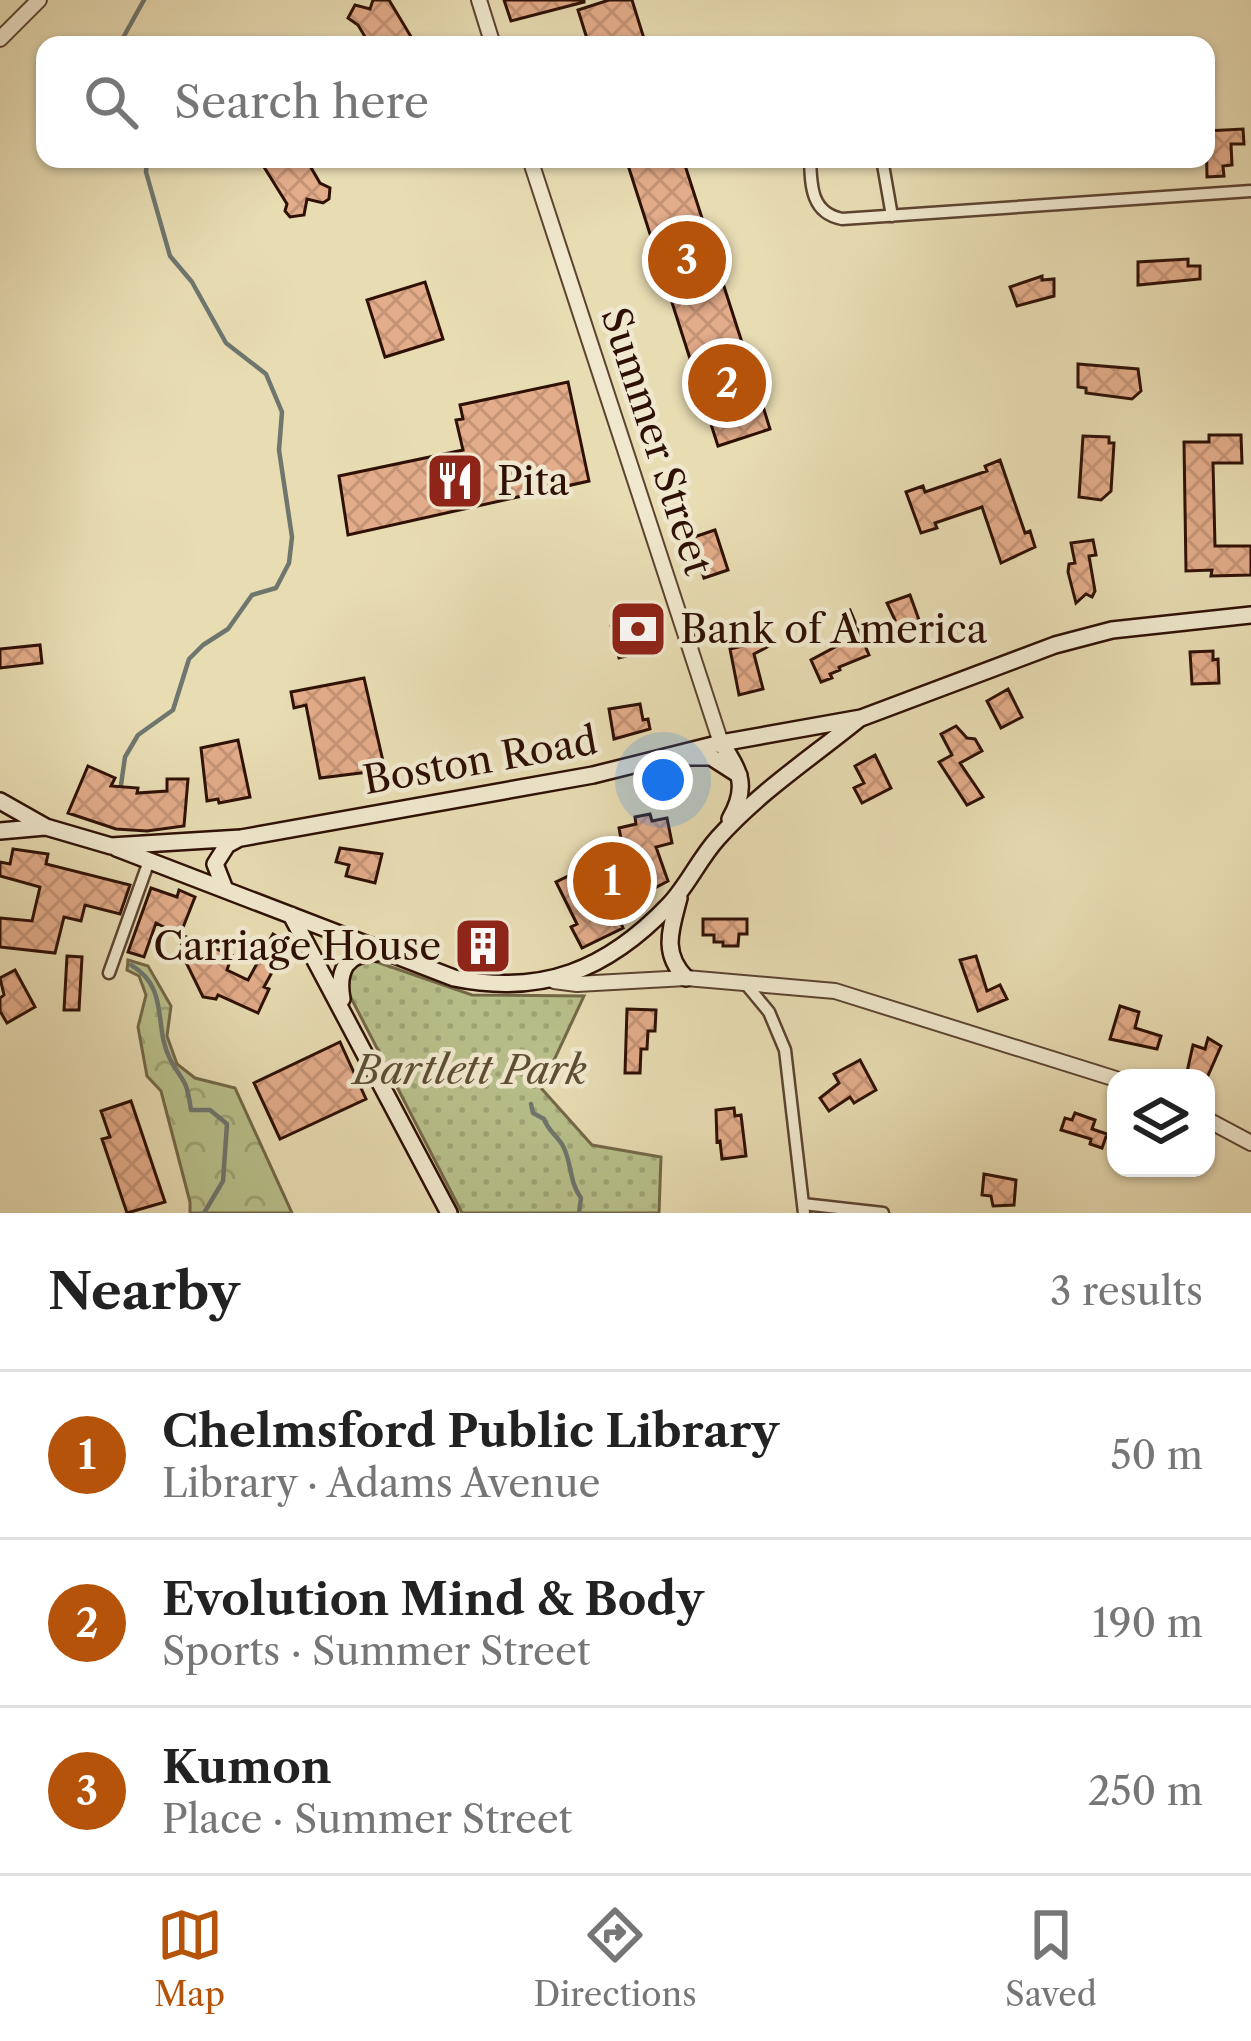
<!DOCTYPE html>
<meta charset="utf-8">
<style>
:root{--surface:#fff;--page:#f6f6f6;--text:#222;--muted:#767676;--line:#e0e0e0;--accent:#b45309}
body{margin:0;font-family:"Libre Caslon Text",serif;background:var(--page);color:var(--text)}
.controls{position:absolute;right:36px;bottom:36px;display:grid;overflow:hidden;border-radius:24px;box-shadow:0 3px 9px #0004}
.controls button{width:108px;height:108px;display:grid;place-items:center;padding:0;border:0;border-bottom:3px solid var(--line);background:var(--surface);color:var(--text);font:60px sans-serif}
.you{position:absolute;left:663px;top:780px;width:42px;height:42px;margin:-30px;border:9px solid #fff;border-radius:50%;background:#1a73e8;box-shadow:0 0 0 18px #1a73e833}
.badge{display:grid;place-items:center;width:78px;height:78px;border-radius:50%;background:var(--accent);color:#fff;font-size:39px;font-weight:700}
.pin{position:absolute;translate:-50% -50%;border:6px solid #fff;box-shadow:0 3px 12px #0006}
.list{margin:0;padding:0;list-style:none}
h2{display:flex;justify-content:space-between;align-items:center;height:156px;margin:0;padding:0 48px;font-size:51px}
h2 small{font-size:39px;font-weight:400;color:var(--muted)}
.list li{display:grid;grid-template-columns:78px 1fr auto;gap:36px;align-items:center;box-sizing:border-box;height:168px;padding:0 48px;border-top:3px solid var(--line)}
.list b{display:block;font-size:45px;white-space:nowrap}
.list p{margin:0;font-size:39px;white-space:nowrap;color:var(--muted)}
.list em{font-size:39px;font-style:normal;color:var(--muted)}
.icon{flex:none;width:66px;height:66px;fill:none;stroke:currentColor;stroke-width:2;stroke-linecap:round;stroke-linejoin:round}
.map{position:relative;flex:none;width:1251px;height:1213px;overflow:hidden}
.search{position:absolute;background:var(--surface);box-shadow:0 3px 9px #0004;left:36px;right:36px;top:36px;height:132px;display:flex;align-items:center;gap:30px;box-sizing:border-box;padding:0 42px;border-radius:24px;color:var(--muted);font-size:45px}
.sheet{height:660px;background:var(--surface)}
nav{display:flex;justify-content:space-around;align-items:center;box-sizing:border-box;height:168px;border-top:3px solid var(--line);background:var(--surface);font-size:33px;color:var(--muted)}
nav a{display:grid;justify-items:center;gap:6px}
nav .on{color:var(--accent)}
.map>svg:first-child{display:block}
.forest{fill:url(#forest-crowns);stroke:#736848;stroke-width:3}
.park{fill:url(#park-dots);stroke:#736848;stroke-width:3}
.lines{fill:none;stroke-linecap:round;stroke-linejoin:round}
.stream{stroke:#6e766e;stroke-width:4.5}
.building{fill:url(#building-cross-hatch);stroke:#2e1005;stroke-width:3}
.minor-casing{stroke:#5c4330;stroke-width:15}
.tertiary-casing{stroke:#5c4330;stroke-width:18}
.secondary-casing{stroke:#2e1005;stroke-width:20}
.minor{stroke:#f0e8ce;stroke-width:10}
.tertiary{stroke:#f0e8ce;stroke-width:14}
.secondary{stroke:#f0e8ce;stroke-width:15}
.labels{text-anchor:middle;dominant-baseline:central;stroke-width:9;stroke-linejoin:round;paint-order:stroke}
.street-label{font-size:39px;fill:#2e1005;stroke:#f0e8ce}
.poi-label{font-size:39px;fill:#2e1005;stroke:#f0e8ce;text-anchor:start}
.park-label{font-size:39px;font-style:italic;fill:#5e4e34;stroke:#f0e8ce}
</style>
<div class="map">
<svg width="1251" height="1213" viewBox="0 0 1251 1213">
<defs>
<pattern id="forest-crowns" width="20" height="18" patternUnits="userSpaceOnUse" patternTransform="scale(3)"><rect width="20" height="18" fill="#b8c08b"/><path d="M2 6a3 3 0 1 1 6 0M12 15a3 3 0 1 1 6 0" fill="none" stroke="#9ea476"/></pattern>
<pattern id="park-dots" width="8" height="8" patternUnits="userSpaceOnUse" patternTransform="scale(3)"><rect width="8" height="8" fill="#b8c08b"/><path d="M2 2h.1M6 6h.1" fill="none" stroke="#9ea476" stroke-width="1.8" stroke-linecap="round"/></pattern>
<pattern id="building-cross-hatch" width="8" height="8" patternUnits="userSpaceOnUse" patternTransform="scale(3)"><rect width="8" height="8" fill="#e3ac8a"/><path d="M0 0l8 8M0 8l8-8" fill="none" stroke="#c39376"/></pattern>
</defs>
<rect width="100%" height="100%" fill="#e8dcb3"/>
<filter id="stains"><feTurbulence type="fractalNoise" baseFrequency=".00167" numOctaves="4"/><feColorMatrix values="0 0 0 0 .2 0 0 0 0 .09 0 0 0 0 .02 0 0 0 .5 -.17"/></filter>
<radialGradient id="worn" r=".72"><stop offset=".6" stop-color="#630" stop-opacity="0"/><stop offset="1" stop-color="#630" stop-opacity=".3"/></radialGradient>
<path class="forest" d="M128,960L148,966L171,1006L167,1036L177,1064L195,1078L235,1088L292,1213H190V1202L161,1091L147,1076L138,1027L146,995L139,976L127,970Z"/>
<path class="park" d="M371,960L472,995L584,996L541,1088L592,1145L661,1157L659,1213H462L347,990L353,967Z"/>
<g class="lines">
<path class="stream" d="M119,45L144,0
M120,792L125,757L138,735L173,710L189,659L203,645L228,629L252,595L276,588L289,563L292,537L279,450L282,412L266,374L226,343L192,282L170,256L146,172L147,159
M131,965C170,988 153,1026 170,1059C184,1085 186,1076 191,1110H210L227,1124L223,1181L204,1213
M531,1104L533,1113L544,1119C548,1131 557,1135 563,1146C572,1163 569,1182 581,1198L579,1213"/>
</g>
<path class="building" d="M373,0H389L416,45H370L358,25L348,18L355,5L370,9Z
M504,0H584V2L511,21Z
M609,0H632L646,45H589L578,10Z
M1243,129L1244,144H1231L1232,165L1223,166L1224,176L1207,177L1206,131Z
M259,159H306L320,183L330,188L329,199L323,203L307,199L304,215L290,217L285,211L287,204Z
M626,159H683L747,358L753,356L758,369L752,371L770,429L718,446Z
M1188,259V266H1200V279L1138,285V262Z
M1042,276V280L1054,279V296L1017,306L1010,287Z
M425,282L443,339L385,357L367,300Z
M1078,364L1138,369L1141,391L1132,399L1086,393V388L1078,387Z
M568,382L589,481L348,535L339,476L463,450L456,420L463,419L460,405Z
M1209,435H1241L1242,463H1213L1215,546H1251V575L1211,576L1212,570L1186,571L1184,442H1209Z
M1083,436L1109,437V443H1114L1111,491L1101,500L1079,497Z
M1000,460L1025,533L1030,531L1035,547L1001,563L982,507L935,523L937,528L921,533L906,492L923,486L925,492L987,471L985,466Z
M715,530L728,570L704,578L691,538Z
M1093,540L1096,555L1089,556L1095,591L1092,597L1086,594L1076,603L1068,572L1069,564L1075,563L1071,543Z
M910,595L923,631L899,642L890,623L895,620L887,603Z
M850,610L869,655L839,667L840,670L830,674L832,678L821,682L811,660L850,639L840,614Z
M643,617L645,624L652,622L657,638L651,643L652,649L619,658L611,626Z
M761,632L762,637L769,635L771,645L754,654L763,689L739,695L730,649L748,645L745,636Z
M40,645L42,663L0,668V649Z
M1213,651V660L1218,659L1219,683L1192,684L1190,652Z
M364,678L385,770L320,778L306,705L294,708L291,692Z
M1008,689L1022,717L1001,728L987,701Z
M640,704L643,720L648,719L650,729L614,739L609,709Z
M956,726L967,738L975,739L982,751L960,763L983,797L967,805L939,762L952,755L941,734Z
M238,740L250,797L219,803L218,799L207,801L201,748Z
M875,755L891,788L862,803L854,788L864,783L855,766Z
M88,766L115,778L111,786L138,788L137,793L167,791V779H188L184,826L147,831L116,829L68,813Z
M650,814L652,821L667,818L672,843L656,847L668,881L615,909L623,928L582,948L571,927L577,924L556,882L587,867L584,863L598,857L601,862L623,850L619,828L636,824L635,817Z
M340,848L382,854L375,883L346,876L349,865L336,862Z
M13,849L48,854L46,864L130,885L120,914L85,905L81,921L64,917L55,953L0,947V918L32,921L40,887L0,876V862L10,864Z
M151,888L177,897L179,890L195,897L180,935L156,923L144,957L128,952Z
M703,919H747V934H739L738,946H723V942H714V935H703Z
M273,934L288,943L264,987L269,989L258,1013L218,995L216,999L203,997L180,950L184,936L232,955L227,970L248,980Z
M67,956L82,957L79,1010H64Z
M976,956L987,991L1000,985L1007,999L978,1011L960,960Z
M15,970L35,1007L7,1023L0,1011V998L4,995L0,978Z
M1120,1006L1139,1012L1135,1028L1161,1036L1157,1049L1110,1039Z
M627,1009L656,1010L655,1031H648L647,1049H641L640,1073H625Z
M1208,1038L1221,1046L1207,1078L1187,1072L1193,1045L1205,1049Z
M340,1042L366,1099L280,1139L254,1083Z
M860,1060L876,1090L854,1103L850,1097L829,1111L820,1098L839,1083L834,1074Z
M131,1101L165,1202L127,1213L102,1139L110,1137L101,1111Z
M734,1108L735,1116L741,1115L746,1156L722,1159L720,1141L717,1142L716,1110Z
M1075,1113L1095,1120L1092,1129L1107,1134L1102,1148L1090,1144L1091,1139L1061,1130L1065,1118L1072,1120Z
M984,1174L1016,1180L1014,1205L993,1206L991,1196L982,1195Z"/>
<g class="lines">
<g class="minor-casing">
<path id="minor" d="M810,159C811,186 811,213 842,219L1251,191
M882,159L892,216
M109,973L149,861
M745,983L769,1012L785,1050L804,1213
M803,1204L883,1213"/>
</g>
<g class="tertiary-casing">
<path id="tertiary" d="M479,0L493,45
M0,39L39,0
M530,159L721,743
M554,981L577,984L686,978L835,991L1116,1079
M1206,1119L1251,1143"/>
</g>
<g class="secondary-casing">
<path id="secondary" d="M721,743C741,771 748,788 730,819
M690,757H711L739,775
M0,801L46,827L111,846L241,838L593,775L721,743L861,718L1055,645L1112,630L1251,615
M0,831L45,827
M116,848L454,978C542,996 607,970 669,905C688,885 699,859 718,838C759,792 811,758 859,719
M224,887L215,864L227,845L238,839
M679,898C671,929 661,953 686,978
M291,915L449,1213
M342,999C337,971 346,952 377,953"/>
</g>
<use href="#minor" class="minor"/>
<use href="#tertiary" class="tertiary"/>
<use href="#secondary" class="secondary"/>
</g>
<defs>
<g id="restaurant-square" transform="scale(3)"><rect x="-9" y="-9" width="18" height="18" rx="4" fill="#8f2418" stroke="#f0e8ce"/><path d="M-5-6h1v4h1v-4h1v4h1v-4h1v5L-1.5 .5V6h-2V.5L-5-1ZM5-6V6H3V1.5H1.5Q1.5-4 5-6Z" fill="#fff"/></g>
<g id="bank-square" transform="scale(3)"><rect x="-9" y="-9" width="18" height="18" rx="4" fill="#8f2418" stroke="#f0e8ce"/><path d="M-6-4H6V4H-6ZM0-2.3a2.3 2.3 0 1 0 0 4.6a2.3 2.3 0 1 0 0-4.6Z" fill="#fff"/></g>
<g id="building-square" transform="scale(3)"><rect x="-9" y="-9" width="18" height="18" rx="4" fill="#8f2418" stroke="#f0e8ce"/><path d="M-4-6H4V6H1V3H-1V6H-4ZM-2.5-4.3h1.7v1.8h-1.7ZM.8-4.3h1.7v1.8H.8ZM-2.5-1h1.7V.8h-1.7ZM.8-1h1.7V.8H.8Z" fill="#fff"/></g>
</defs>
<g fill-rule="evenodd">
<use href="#restaurant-square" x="455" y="481"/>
<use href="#bank-square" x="638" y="629"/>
<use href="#building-square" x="483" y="946"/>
</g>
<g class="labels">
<g class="street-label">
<text transform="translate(657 441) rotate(72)">Summer Street</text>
<text transform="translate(480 760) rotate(-10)">Boston Road</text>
</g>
<g class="poi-label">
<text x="497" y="481">Pita</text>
<text x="680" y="629">Bank of America</text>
<text x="441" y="946" text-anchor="end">Carriage House</text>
</g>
<g class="park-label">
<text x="470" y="1070">Bartlett Park</text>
</g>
</g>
<rect width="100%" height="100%" filter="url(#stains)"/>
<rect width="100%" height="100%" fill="url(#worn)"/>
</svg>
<div class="controls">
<button><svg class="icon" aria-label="layers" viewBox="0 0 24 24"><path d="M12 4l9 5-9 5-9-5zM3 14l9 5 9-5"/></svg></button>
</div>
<div class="you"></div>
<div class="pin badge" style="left:612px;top:881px">1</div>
<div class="pin badge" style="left:727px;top:383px">2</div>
<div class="pin badge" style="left:687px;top:260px">3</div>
<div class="search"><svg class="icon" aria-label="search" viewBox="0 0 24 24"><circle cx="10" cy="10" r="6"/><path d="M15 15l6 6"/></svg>Search here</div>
</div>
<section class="sheet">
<h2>Nearby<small>3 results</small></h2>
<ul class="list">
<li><span class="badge">1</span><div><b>Chelmsford Public Library</b><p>Library · Adams Avenue</p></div><em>50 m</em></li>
<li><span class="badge">2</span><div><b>Evolution Mind &amp; Body</b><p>Sports · Summer Street</p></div><em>190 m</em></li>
<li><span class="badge">3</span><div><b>Kumon</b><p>Place · Summer Street</p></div><em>250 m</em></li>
</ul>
</section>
<nav>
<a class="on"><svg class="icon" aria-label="map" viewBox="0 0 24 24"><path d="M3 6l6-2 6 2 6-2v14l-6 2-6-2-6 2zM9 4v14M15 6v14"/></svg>Map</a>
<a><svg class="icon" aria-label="directions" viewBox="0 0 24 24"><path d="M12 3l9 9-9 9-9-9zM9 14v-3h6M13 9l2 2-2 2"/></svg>Directions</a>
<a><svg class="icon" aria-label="saved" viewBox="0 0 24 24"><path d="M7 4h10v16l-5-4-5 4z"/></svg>Saved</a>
</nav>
